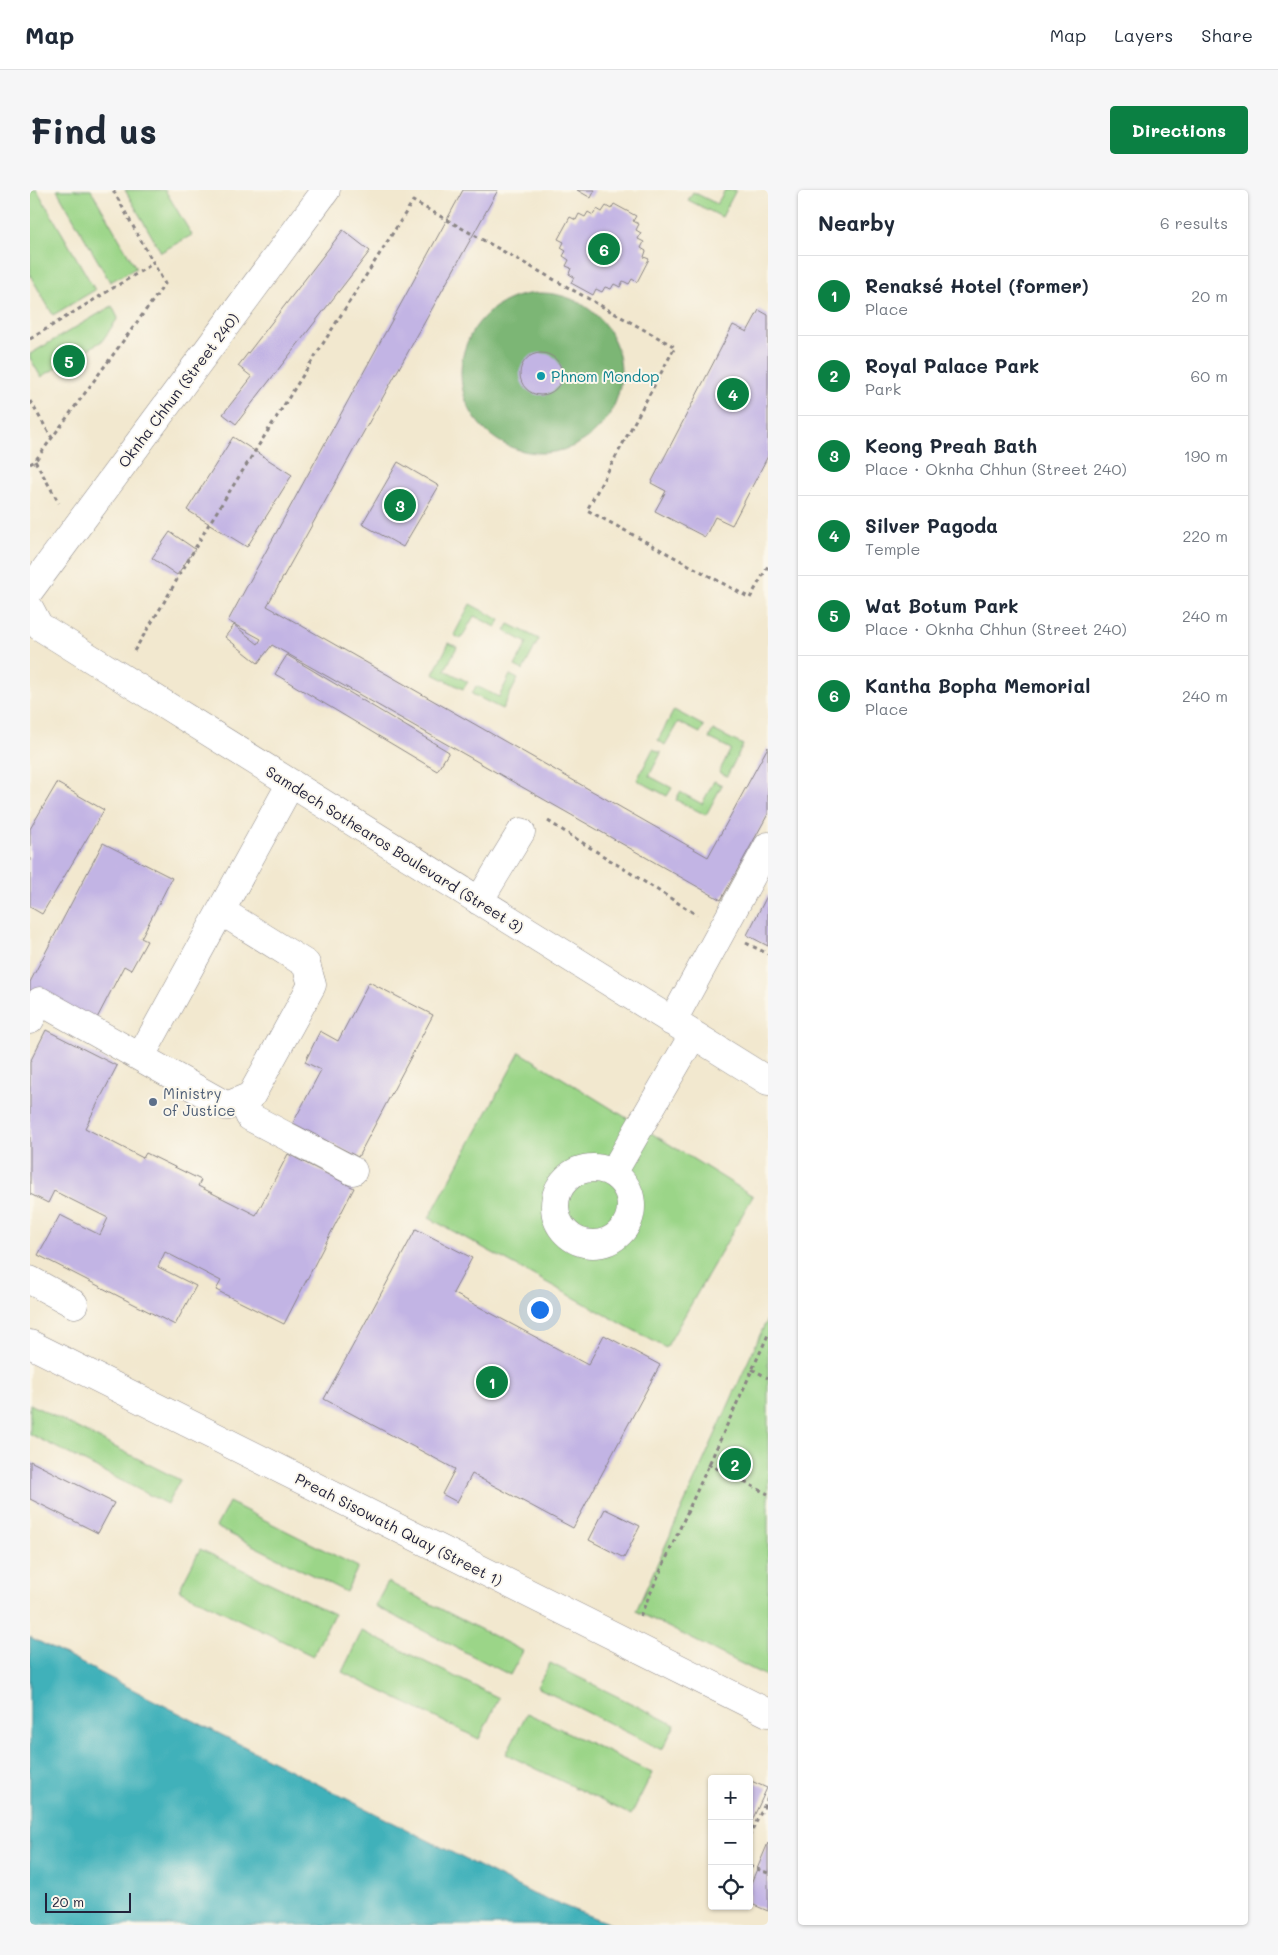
<!DOCTYPE html>
<meta charset="utf-8">
<style>
:root{--surface:#fff;--page:#f6f6f7;--text:#1f2937;--muted:#747a83;--line:#e0e1e3;--accent:#0b8043}
body{margin:0;font-family:Mali,sans-serif;background:var(--page);color:var(--text)}
.controls{position:absolute;right:15px;bottom:15px;display:grid;overflow:hidden;border-radius:5px;box-shadow:0 1px 4px #0004}
.controls button{width:45px;height:45px;display:grid;place-items:center;padding:0;border:0;border-bottom:1px solid var(--line);background:var(--surface);color:var(--text);font:25px sans-serif}
.scale{position:absolute;left:15px;bottom:12px;width:86px;box-sizing:border-box;padding-left:5px;border:2px solid #22223b;border-top:0;font-size:14px;line-height:18px;white-space:nowrap;color:#22223b;-webkit-text-stroke:4px #fbf7ec;paint-order:stroke}
.you{position:absolute;left:509px;top:1119px;width:18px;height:18px;margin:-12px;border:4px solid #fff;border-radius:50%;background:#1a73e8;box-shadow:0 0 0 8px #1a73e833}
.badge{display:grid;place-items:center;width:32px;height:32px;border-radius:50%;background:var(--accent);color:#fff;font-size:16px;font-weight:700}
.pin{position:absolute;translate:-50% -50%;border:2px solid #fff;box-shadow:0 1px 5px #0006}
.list{margin:0;padding:0;list-style:none}
h2{display:flex;justify-content:space-between;align-items:center;height:65px;margin:0;padding:0 20px;font-size:21px}
h2 small{font-size:16px;font-weight:400;color:var(--muted)}
.list li{display:grid;grid-template-columns:32px 1fr auto;gap:15px;align-items:center;box-sizing:border-box;height:80px;padding:0 20px;border-top:1px solid var(--line)}
.list b{display:block;font-size:19px;white-space:nowrap}
.list p{margin:0;font-size:16px;white-space:nowrap;color:var(--muted)}
.list em{font-size:16px;font-style:normal;color:var(--muted)}
.icon{flex:none;width:28px;height:28px;fill:none;stroke:currentColor;stroke-width:2;stroke-linecap:round;stroke-linejoin:round}
.map{position:relative;flex:none;width:738px;height:1735px;overflow:hidden;border-radius:5px}
header{display:flex;align-items:center;gap:30px;box-sizing:border-box;height:70px;padding:0 25px;background:var(--surface);border-bottom:1px solid var(--line)}
header strong{font-size:24px}
nav{display:flex;gap:28px;margin-inline-start:auto;font-size:18px}
.intro{display:flex;align-items:center;justify-content:space-between;box-sizing:border-box;height:120px;padding:0 30px}
h1{margin:0;font-size:35px}
.button{padding:12px 22px;border-radius:5px;background:var(--accent);color:#fff;font-size:18px;font-weight:700}
main{display:flex;gap:30px;padding:0 30px}
aside{flex:1;background:var(--surface);border-radius:5px;box-shadow:0 1px 4px #0004}
.map>svg:first-child{display:block}
.green{fill:#9bd588;stroke:#5e7c62}
.forest{fill:#7cb674;stroke:#4f6c58}
.water{fill:#41b1ba;stroke:#326a7a}
.building{fill:#c2b4e4}
.lines{fill:none;stroke-linecap:round;stroke-linejoin:round}
.minor-casing{stroke:#8a8585;stroke-width:29}
.major-casing{stroke:#8a8585;stroke-width:29}
.path{stroke:#8a8585;stroke-width:3;stroke-dasharray:4 4;stroke-linecap:butt}
.minor{stroke:#fff;stroke-width:28}
.major{stroke:#fff;stroke-width:28}
.culture-dot{fill:#0f9aa8;stroke:#fbf7ec;stroke-width:2}
.service-dot{fill:#5c6f8a;stroke:#fbf7ec;stroke-width:2}
.labels{text-anchor:middle;dominant-baseline:central;stroke-width:4;stroke-linejoin:round;paint-order:stroke}
.culture-label{font-size:15px;fill:#0d838f;stroke:#fbf7ec;text-anchor:start}
.street-label{font-size:15px;fill:#22223b;stroke:#fbf7ec}
.service-label{font-size:15px;fill:#4e5e75;stroke:#fbf7ec;text-anchor:start}
</style>
<header>
<strong>Map</strong>
<nav><a>Map</a><a>Layers</a><a>Share</a></nav>
</header>
<div class="intro"><h1>Find us</h1><a class="button">Directions</a></div>
<main>
<div class="map">
<svg width="738" height="1735" viewBox="0 0 738 1735">
<rect width="100%" height="100%" fill="#fbf7ec"/>
<filter id="ink" filterUnits="userSpaceOnUse"><feTurbulence type="fractalNoise" baseFrequency=".02" numOctaves="2"/><feDisplacementMap in="SourceGraphic" scale="10" xChannelSelector="R" yChannelSelector="G"/><feConvolveMatrix kernelMatrix="1 2 1 2 8 2 1 2 1" color-interpolation-filters="sRGB"/></filter>
<filter id="wash" filterUnits="userSpaceOnUse"><feTurbulence type="fractalNoise" baseFrequency=".0096" numOctaves="4" result="noise"/><feDisplacementMap in="SourceGraphic" scale="20" xChannelSelector="R" yChannelSelector="G"/><feGaussianBlur stdDeviation="1.12" result="paint"/><feColorMatrix in="noise" values="0 0 0 0 0 0 0 0 0 0 0 0 0 0 0 0 0 1.4 0 .05"/><feComposite in="paint" operator="in"/></filter>
<g filter="url(#wash)">
<rect width="100%" height="100%" fill="#f2e8cf"/>
<path class="green" d="M0,0H7L65,100L23,125L0,85Z
M27,0H61L106,78L80,92Z
M95,0H135L162,45L131,62Z
M695,0H706L692,27L658,10L663,2L687,14Z
M82,116L88,128L72,151L11,187L0,168V164Z
M440,414L470,430L466,437L444,426L431,449L424,445Z
M479,434L509,449L493,480L485,476L497,453L475,441Z
M419,453L427,457L415,480L438,492L433,499L403,484Z
M480,485L488,489L472,519L442,504L446,496L469,507Z
M644,520L674,536L670,543L648,532L635,555L628,550Z
M683,540L713,555L697,586L689,582L701,559L679,548Z
M623,559L631,563L619,586L642,598L637,606L607,590Z
M684,591L692,595L676,625L646,610L650,602L672,614Z
M490,862L723,1006L636,1158L399,1028Z
M738,1127V1487L606,1421Z
M0,1214L150,1290L137,1314L0,1244Z
M199,1312L328,1377L316,1402L186,1337Z
M170,1359L304,1424L283,1466L149,1400Z
M358,1392L493,1461L480,1485L345,1416Z
M332,1441L469,1508L449,1549L312,1482Z
M520,1473L645,1535L632,1560L507,1497Z
M497,1523L622,1583L601,1625L476,1564Z"/>
<path class="forest" d="M431 183a80 80 0 1 1 160 0a80 80 0 1 1-160 0Z"/>
<path class="water" d="M0,1447L503,1704L583,1735H0Z"/>
<g id="blocks">
<path class="building" d="M433,0H468L237,416L678,667L738,557V624L691,710L242,455L228,473L195,447L204,435L228,454L231,449L198,431Z
M547,0H565L561,8Z
M584,14L606,26L603,31L609,34L606,40L611,43L608,49L614,52L611,58L616,61L614,67L619,69L607,92L602,89L599,94L593,91L590,97L584,94L581,99L575,97L572,102L566,99L563,105L541,93L544,87L539,84L541,78L536,76L539,70L533,66L536,61L531,58L534,52L528,49L540,27L546,30L549,24L555,27L558,22L563,25L567,19L572,22L576,16L581,19Z
M313,40L340,61L206,234L193,224L222,187L208,176Z
M729,120L738,125V266L702,335L685,327L675,347L625,321L636,301L621,293L703,135L717,142Z
M490 184a21 21 0 1 1 42 0a21 21 0 1 1-42 0Z
M203,247L262,285L217,357L157,320Z
M368,272L409,296L373,357L332,334Z
M140,342L165,359L147,385L122,368Z
M257,465L419,562L407,581L245,484Z
M27,593L74,620L12,724L0,717V639Z
M73,653L142,688L111,748L117,751L101,780L94,776L64,834L0,801V792Z
M738,704V756L717,745Z
M339,792L403,825L328,967L263,933L291,880L275,872L290,841L308,851Z
M16,840L87,876L55,938L113,968L116,963L171,990L168,996L226,1025L258,964L324,998L254,1134L186,1100L191,1091L135,1062L128,1077L166,1096L145,1135L8,1065L30,1025L70,1045L78,1028L24,1001L18,1013L0,1004V872Z
M386,1039L442,1068L423,1103L558,1175L574,1145L630,1175L543,1338L442,1284L427,1312L412,1304L425,1279L294,1209Z
M0,1271L84,1313L68,1343L0,1309Z
M575,1319L610,1336L594,1368L559,1350Z
M719,1590L737,1598L719,1637Z
M738,1653V1721L719,1713V1698Z"/>
</g>
</g>
<g filter="url(#ink)">
<use href="#blocks" fill-opacity="0" stroke="#8a8585" stroke-width="1"/>
<g class="lines">
<g class="minor-casing">
<path id="minor" d="M0,400L296,0
M0,419L9,436L738,891
M449,711L491,642
M0,830L10,811L197,916L221,906L282,795L276,774L191,721
M642,832L738,656
M111,866L261,593
M212,910L220,927L323,981
M525 1016a38 38 0 1 1 76 0a38 38 0 1 1-76 0Z
M583,983L663,845
M0,1090L44,1114"/>
</g>
<g class="major-casing">
<path id="major" d="M0,1154L738,1523"/>
</g>
<path class="path" d="M0,149L124,73
M0,211L22,248
M5,271L29,313
M0,274L5,271L135,94L83,0
M104,461L133,414L179,334L383,11L645,157L557,320L720,408L738,376
M518,631L667,725
M716,753L738,764
M722,1179L738,1188
M678,1274L738,1304
M610,1426L738,1145
M719,1647L738,1608
M719,1676L738,1683"/>
<use href="#minor" class="minor"/>
<use href="#major" class="major"/>
</g>
</g>
<circle class="culture-dot" cx="511" cy="186" r="5"/>
<circle class="service-dot" cx="123" cy="912" r="5"/>
<g class="labels">
<g class="culture-label">
<text x="521" y="186">Phnom Mondop</text>
</g>
<g class="street-label">
<text transform="translate(148 200) rotate(-53)">Oknha Chhun (Street 240)</text>
<text transform="translate(365 659) rotate(32)">Samdech Sothearos Boulevard (Street 3)</text>
<text transform="translate(369 1339) rotate(27)">Preah Sisowath Quay (Street 1)</text>
</g>
<g class="service-label">
<text x="133" y="903">Ministry<tspan x="133" dy="17">of Justice</tspan></text>
</g>
</g>
</svg>
<div class="controls">
<button>+</button>
<button>−</button>
<button><svg class="icon" aria-label="locate" viewBox="0 0 24 24"><circle cx="12" cy="12" r="6"/><path d="M12 2v4M12 18v4M2 12h4M18 12h4"/></svg></button>
</div>
<div class="scale">20 m</div>
<div class="you"></div>
<div class="pin badge" style="left:462px;top:1192px">1</div>
<div class="pin badge" style="left:705px;top:1274px">2</div>
<div class="pin badge" style="left:370px;top:315px">3</div>
<div class="pin badge" style="left:703px;top:204px">4</div>
<div class="pin badge" style="left:39px;top:171px">5</div>
<div class="pin badge" style="left:574px;top:59px">6</div>
</div>
<aside>
<h2>Nearby<small>6 results</small></h2>
<ul class="list">
<li><span class="badge">1</span><div><b>Renaksé Hotel (former)</b><p>Place</p></div><em>20 m</em></li>
<li><span class="badge">2</span><div><b>Royal Palace Park</b><p>Park</p></div><em>60 m</em></li>
<li><span class="badge">3</span><div><b>Keong Preah Bath</b><p>Place · Oknha Chhun (Street 240)</p></div><em>190 m</em></li>
<li><span class="badge">4</span><div><b>Silver Pagoda</b><p>Temple</p></div><em>220 m</em></li>
<li><span class="badge">5</span><div><b>Wat Botum Park</b><p>Place · Oknha Chhun (Street 240)</p></div><em>240 m</em></li>
<li><span class="badge">6</span><div><b>Kantha Bopha Memorial</b><p>Place</p></div><em>240 m</em></li>
</ul>
</aside>
</main>
